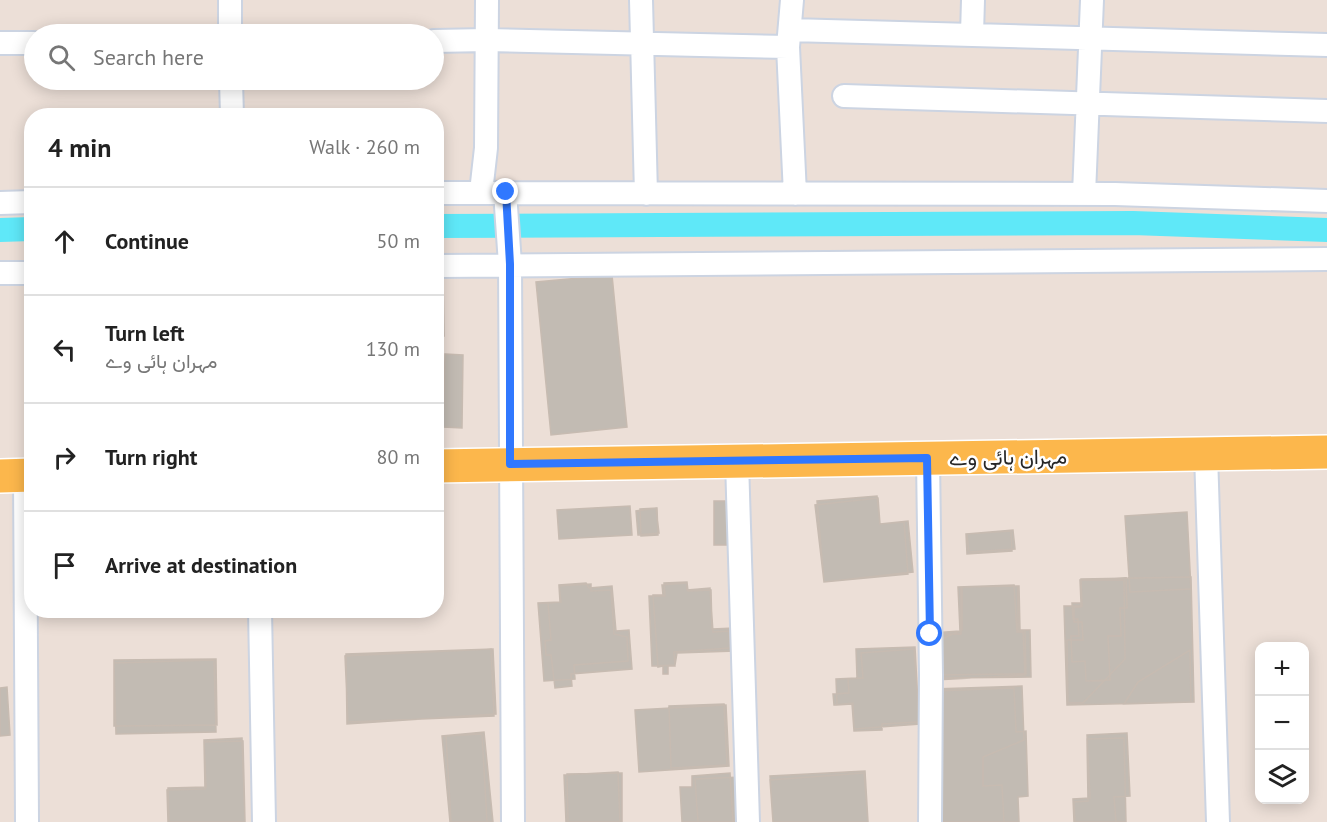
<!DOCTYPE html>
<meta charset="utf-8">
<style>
:root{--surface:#fff;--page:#f2f2f2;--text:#222;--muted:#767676;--line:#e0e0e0}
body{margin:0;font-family:"PT Sans",Vazirmatn,sans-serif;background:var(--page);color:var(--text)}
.controls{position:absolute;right:18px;bottom:18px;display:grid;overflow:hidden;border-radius:12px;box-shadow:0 3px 15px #0003}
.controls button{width:54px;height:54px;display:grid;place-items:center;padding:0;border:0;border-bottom:2px solid var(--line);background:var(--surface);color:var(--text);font:30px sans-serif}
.stop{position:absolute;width:18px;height:18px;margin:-14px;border:4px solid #3078ff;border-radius:50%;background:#fff}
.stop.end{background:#3078ff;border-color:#fff;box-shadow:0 2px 6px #0008}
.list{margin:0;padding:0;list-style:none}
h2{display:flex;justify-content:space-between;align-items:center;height:78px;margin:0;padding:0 24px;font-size:26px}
h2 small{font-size:20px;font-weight:400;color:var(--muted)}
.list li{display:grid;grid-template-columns:39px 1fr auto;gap:18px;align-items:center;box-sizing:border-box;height:108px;padding:0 24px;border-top:2px solid var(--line)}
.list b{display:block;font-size:22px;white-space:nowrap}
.list p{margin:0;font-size:20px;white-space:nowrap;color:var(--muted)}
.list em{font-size:20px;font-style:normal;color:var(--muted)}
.icon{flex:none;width:33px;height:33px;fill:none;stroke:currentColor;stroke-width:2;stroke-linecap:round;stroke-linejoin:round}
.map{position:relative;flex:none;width:1327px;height:822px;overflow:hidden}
.search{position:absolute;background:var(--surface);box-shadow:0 3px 15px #0003;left:24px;top:24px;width:420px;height:66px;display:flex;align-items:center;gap:15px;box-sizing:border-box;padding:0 21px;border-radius:33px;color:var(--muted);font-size:22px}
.panel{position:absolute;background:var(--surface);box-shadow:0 3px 15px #0003;left:24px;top:108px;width:420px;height:510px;border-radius:24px}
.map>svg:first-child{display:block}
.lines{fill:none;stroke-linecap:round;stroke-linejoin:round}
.canal{stroke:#5fe8f8;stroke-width:24}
.building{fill:#c2bbb3;stroke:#c7bbb1;stroke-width:1.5}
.minor-casing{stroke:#ccd4e2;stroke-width:26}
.primary-casing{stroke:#fff;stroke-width:36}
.minor{stroke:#fff;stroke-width:22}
.primary{stroke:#fcb74c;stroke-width:33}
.route{stroke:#3078ff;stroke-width:8}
.labels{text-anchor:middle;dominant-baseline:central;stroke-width:5;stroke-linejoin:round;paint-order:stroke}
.street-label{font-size:21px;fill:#272727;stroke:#fff}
</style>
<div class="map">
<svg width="1327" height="822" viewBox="0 0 1327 822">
<rect width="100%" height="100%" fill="#ecdfd7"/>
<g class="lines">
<path class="canal" d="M436,226L1133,223L1327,230
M0,230L32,229"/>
</g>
<path class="building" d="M436,275H443L444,336H436Z
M612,275L627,427L551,435L536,282Z
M445,354L463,355L462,428L443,427Z
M877,496L880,524L904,522L908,574L824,582L817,501Z
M878,498L880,524L908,521L913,572L824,582L815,505Z
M714,501H734V545H714Z
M630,506L632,535L559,539L557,510Z
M656,508L659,533L638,535L636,511Z
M657,508L658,535L641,536L640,509Z
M1187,512L1191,589L1130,592L1125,516Z
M1013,530L1015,549L969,552L967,534Z
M1011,531L1012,551L967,554L966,534Z
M1191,577L1194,702L1067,705L1064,606H1082L1081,579Z
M1126,578L1127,608H1120L1121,636H1108L1110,680L1086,681L1085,661L1072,662L1071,636H1079L1078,619H1073L1072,603H1081L1080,580Z
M1081,580H1124L1125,659L1083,703H1068L1067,640H1083L1082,622H1074V607H1081Z
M687,582L688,591L711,590L712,629L734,628L735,651L677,653L675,665L652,666L649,596H665L664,583Z
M586,583L589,588L612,586L616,631L629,630L632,669L571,674L572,686L555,688L551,655H546L545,641L551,640L548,603L561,602L559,585Z
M687,583V590L710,588L713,632L729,631L730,648L674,652L675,666H668V674H663V666L658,667L653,595H663L662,585Z
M591,584V591L611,590L614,634L627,637L628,661L574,665L575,679L544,681L538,603L560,602L559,586Z
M1014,585L1017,632H1023L1025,675L935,680L932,633L960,631L958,587Z
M1018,586V631H1025L1026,674L934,675V634H961V587Z
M1019,586L1020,630H1030L1031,677L938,678L937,641L962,630V587Z
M915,647L919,722L882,724V730L854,731L852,704L837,705L836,679L857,678L856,649Z
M491,649L494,716L348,722L345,656Z
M493,649L496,714L347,724L346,654Z
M914,649L920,724L854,729L853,703L834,705L833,694L849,693L848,679L863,678L861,653Z
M1190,650L1191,702L1124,704L1138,682Z
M216,659L217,725L114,726V660Z
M214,660L216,732L116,734L114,663Z
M1022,686L1024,740L983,757V786L1002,785L1004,822H937L933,689Z
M7,687L10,735L0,736V688Z
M1014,688L1016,732L1026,731L1028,796L1018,797L1019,822H942L936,691Z
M724,704L727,765L671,768L669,706Z
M726,705L729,766L639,772L635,710Z
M484,732L493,822H450L442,736Z
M1127,733L1130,796L1114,797L1116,822H1074L1073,799L1090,798L1087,735Z
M482,734L487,822H451L446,736Z
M242,738L245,822H169L168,788L206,787L204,740Z
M1124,738L1126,822H1075L1074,802L1088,801L1087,739Z
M243,741L245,822H168L167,790L205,789L204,742Z
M865,771L868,822H773L770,776Z
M618,772L620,822H566L564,775Z
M622,773V822H568L567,774Z
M730,773L733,822H682L680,787H692V776Z
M864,773L868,822H773L770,780Z
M741,777L744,822H698L695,779Z"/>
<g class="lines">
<g class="minor-casing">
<path id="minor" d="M230,0V34
M641,0L646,194
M792,0L788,47L795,194
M790,30L1327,45
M972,34L973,0
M434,41L487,40L788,47
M0,43H34
M231,80L232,116
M844,96L1327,111
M481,192L486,148L487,0
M505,192L510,264L513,822
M436,193L1115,194L1327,201
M1084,194L1092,0
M0,203L32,202
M436,266L1327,259
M0,273H32
M1206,454L1218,822
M928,458L931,675L930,822
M737,461L748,822
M25,475L27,822
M260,610L264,822"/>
</g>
<g class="primary-casing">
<path id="primary" d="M436,466L1327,452
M0,476L32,475"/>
</g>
<use href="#minor" class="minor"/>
<use href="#primary" class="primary"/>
</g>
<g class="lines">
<path class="route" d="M506,192L510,264V464L927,458L930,634"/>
</g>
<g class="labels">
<g class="street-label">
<text transform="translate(1008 457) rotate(-1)">مہران ہائی وے</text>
</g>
</g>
</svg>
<div class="controls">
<button>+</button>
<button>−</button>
<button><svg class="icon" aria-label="layers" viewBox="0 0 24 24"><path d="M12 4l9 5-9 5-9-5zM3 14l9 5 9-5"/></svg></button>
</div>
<div class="stop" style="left:930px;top:634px"></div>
<div class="stop end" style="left:506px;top:192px"></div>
<div class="search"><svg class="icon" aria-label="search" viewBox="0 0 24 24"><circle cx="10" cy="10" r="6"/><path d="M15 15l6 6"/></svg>Search here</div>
<section class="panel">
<h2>4 min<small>Walk · 260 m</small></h2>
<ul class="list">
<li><svg class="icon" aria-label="ahead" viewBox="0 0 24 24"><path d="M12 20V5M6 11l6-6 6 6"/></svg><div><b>Continue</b></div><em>50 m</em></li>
<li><svg class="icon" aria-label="left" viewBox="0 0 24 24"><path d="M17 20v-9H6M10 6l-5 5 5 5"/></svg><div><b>Turn left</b><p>مہران ہائی وے</p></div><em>130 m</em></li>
<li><svg class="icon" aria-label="right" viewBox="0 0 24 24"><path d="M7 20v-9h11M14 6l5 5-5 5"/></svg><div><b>Turn right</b></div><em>80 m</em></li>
<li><svg class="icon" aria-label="arrive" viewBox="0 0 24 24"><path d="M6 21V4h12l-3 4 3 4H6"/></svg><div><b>Arrive at destination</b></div></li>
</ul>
</section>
</div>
